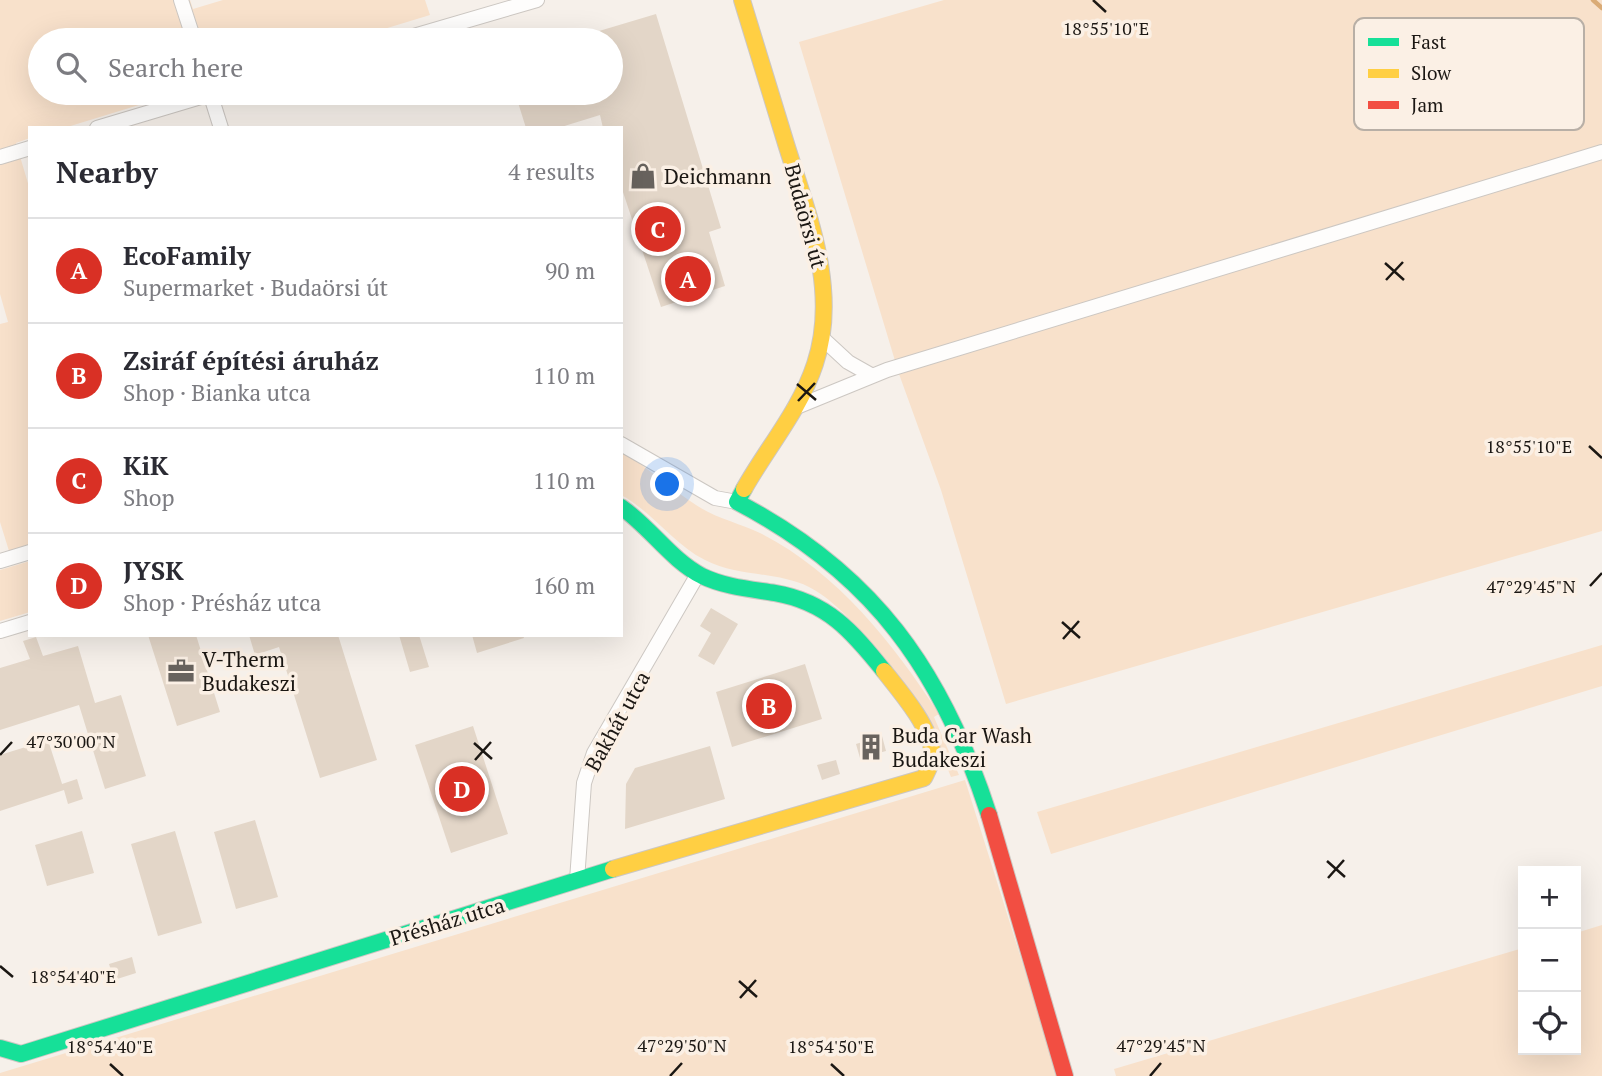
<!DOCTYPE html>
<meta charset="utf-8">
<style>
:root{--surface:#fff;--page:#f2f2f3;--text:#2b2b33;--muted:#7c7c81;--line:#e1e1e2;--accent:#d93025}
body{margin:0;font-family:"PT Serif",serif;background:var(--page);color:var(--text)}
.controls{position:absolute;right:21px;bottom:21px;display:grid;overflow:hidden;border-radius:0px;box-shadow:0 7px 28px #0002}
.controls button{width:63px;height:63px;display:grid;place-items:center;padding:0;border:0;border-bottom:2px solid var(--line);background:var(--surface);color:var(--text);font:35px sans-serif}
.you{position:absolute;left:668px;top:485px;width:24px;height:24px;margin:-18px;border:5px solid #fff;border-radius:50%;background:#1a73e8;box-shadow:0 0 0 10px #1a73e833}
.badge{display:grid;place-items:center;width:46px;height:46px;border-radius:50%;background:var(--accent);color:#fff;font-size:23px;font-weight:700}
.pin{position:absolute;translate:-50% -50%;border:4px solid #fff;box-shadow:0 2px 7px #0006}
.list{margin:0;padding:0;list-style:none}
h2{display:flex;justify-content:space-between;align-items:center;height:91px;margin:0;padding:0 28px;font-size:30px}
h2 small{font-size:23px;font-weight:400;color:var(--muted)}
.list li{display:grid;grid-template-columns:46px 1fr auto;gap:21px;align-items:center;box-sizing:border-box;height:105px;padding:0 28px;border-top:2px solid var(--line)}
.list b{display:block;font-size:26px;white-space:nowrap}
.list p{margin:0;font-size:23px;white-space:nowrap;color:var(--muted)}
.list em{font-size:23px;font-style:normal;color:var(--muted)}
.icon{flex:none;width:38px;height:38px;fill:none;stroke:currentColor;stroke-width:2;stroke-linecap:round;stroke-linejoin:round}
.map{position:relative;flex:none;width:1602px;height:1076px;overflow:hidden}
.search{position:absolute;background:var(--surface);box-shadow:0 7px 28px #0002;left:28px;top:28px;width:595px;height:77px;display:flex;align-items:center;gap:18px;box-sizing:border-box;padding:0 24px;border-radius:38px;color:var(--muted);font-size:26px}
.panel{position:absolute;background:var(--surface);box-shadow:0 7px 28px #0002;left:28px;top:126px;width:595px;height:511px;border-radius:0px}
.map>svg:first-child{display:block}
.green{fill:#f8e1cb}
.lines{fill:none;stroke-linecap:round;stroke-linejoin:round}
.stream{stroke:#daab76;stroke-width:4.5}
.building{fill:#e3d6c8}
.street-casing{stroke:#ccc7c2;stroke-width:16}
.fast-casing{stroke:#ccc7c2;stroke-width:18}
.slow-casing{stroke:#ccc7c2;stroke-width:18}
.jam-casing{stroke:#ccc7c2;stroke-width:18}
.street{stroke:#fefdfc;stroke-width:14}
.fast{stroke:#16e098;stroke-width:16}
.slow{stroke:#ffcf43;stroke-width:16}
.jam{stroke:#f24e42;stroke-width:16}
.ticks{fill:none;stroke:#1b1713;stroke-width:2.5}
.labels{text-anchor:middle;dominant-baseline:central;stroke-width:7;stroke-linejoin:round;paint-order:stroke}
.poi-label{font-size:21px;fill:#1b1713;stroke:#fbf0e5;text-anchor:start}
.street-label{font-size:21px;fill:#1b1713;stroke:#fbf0e5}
.key{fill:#fbf0e5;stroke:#b8afa6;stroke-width:2}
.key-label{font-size:19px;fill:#1b1713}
.ticks-label{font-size:18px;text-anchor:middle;fill:#1b1713;stroke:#fbf0e5;stroke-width:7;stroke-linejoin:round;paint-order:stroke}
</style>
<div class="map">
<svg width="1602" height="1076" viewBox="0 0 1602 1076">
<rect width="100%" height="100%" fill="#f6f0ea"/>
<path class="green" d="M0,0H190L193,9L223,0H425L430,15L348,40H40V93H178L64,128H30V138L16,143L30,190V545L9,551L0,522V324L8,322L0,294Z
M944,0H1602V531L1006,704L941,490L899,374L799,42Z
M621,452C648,467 670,488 696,505C715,518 739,523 760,533C837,572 893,643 939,714L934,717L959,775L951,777C943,758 937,735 926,718C903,680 848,606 809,587C776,571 738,577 705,560C673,544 653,512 621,495Z
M30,561V612L0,621V570Z
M1602,645V686L1051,854L1037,812Z
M965,780L1058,1076H0V1073Z
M1602,925V1076H1116L1114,1069L1523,948V1050H1576V933Z"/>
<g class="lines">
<path class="stream" d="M1593,0L1602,8"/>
</g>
<path class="building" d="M656,14L721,228L709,232L725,286L661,307L621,186V128H603L600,115L558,128H526L515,93H611V40H579V37Z
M711,608L738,624L714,665L698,656L711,633L700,626Z
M148,635H196L220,712L177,726Z
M249,635H338L377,760L320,778L279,647L255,655Z
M399,635H419L429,667L410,672Z
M472,635H523L524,638L477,653Z
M36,637L43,656L78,646L95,703L121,695L146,776L105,789L79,705L0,730V668L30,659L23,641Z
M805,664L822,719L732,747L716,692Z
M473,726L508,834L451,853L415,745Z
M882,736L886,751L860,758L856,744Z
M48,740L64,790L62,784L77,779L83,799L68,804L64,790L0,811V755Z
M710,746L725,799L625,829L626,784L635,768Z
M836,760L840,774L822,780L817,765Z
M255,820L278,897L236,909L214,832Z
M82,831L94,873L47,886L35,845Z
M175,831L202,923L158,936L131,844Z
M132,957L136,973L114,980L109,964Z"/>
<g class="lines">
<g class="street-casing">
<path id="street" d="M181,0L194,40
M400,40L537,0
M210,93L221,128
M97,128L214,93
M0,157L30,148
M822,338L848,362L871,375
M794,408L887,370L1602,152
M621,444L715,498L737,502
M0,561L30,552
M0,631L30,622
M577,880L584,783L594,753L698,574"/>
</g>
<g class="fast-casing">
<path id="fast" d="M744,489L737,502C873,573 942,670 989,815
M621,507C650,527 671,560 702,576C725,587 750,589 775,593C827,602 852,631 884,671
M0,1048L21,1054L613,869"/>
</g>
<g class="slow-casing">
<path id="slow" d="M742,0C757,49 772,98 787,147C809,217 839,292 815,364C800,410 767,448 744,489
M613,869L924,778C928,770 933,761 932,752C931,727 899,690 884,671"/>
</g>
<g class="jam-casing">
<path id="jam" d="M989,815L1065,1076"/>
</g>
<use href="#street" class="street"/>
<use href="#fast" class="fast"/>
<use href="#slow" class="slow"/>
<use href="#jam" class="jam"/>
</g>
<path class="ticks" d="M1093,0L1106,12M1385,263L1404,280M1386,280L1403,262M797,384L816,400M798,401L815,383M1589,446L1602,458M1590,586L1602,573M1062,622L1080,638M1063,639L1079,621M474,743L492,759M0,755L12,742M475,760L491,742M1327,861L1345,877M1328,878L1344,860M0,966L13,977M739,981L757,997M740,998L756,980M110,1064L123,1076M831,1064L844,1076M670,1076L682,1063M1150,1076L1161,1063"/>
<defs>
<g id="shop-bare" transform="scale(2.1)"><path d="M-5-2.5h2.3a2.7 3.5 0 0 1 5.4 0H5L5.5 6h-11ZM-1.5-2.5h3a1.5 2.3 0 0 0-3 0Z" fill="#68635e" stroke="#fbf0e5" stroke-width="2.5" paint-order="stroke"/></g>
<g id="office-bare" transform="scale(2.1)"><path d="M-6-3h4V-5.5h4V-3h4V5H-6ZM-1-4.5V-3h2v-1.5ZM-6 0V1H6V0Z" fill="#68635e" stroke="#fbf0e5" stroke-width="2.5" paint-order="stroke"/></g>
<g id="building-bare" transform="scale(2.1)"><path d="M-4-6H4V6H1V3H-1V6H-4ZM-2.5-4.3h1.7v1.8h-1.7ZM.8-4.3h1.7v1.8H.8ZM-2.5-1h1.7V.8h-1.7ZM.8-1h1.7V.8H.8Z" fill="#68635e" stroke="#fbf0e5" stroke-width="2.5" paint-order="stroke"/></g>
</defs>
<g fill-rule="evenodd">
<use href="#shop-bare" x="643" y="176"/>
<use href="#office-bare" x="181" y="671"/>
<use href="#building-bare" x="871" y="747"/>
</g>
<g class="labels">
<g class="poi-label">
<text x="664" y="176">Deichmann</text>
<text x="202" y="659">V-Therm<tspan x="202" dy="24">Budakeszi</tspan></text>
<text x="892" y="735">Buda Car Wash<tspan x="892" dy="24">Budakeszi</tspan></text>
</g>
<g class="street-label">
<text transform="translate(806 216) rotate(75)">Budaörsi út</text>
<text transform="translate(617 721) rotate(-61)">Bakhát utca</text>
<text transform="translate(447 921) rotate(-17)">Présház utca</text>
</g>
</g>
<rect x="1354" y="18" width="230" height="112" rx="10" class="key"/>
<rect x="1368" y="38" width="31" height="8" fill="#16e098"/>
<rect x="1368" y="69" width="31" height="9" fill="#ffcf43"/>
<rect x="1368" y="101" width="31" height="8" fill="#f24e42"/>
<g class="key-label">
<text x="1411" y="49">Fast</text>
<text x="1411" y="80">Slow</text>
<text x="1411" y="112">Jam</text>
</g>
<g class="ticks-label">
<text x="1106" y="35">18°55'10"E</text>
<text x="1529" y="453">18°55'10"E</text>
<text x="1531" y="593">47°29'45"N</text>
<text x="71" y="748">47°30'00"N</text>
<text x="73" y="983">18°54'40"E</text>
<text x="682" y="1052">47°29'50"N</text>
<text x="1161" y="1052">47°29'45"N</text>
<text x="110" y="1053">18°54'40"E</text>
<text x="831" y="1053">18°54'50"E</text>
</g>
</svg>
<div class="controls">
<button>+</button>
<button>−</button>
<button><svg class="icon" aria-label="locate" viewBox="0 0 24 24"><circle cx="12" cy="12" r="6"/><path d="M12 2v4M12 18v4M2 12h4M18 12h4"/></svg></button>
</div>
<div class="you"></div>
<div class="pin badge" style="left:688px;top:279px">A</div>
<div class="pin badge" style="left:769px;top:706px">B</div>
<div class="pin badge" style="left:658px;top:229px">C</div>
<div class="pin badge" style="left:462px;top:789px">D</div>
<div class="search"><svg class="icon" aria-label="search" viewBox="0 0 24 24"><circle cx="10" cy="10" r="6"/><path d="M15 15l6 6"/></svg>Search here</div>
<section class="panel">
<h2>Nearby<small>4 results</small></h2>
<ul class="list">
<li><span class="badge">A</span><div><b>EcoFamily</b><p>Supermarket · Budaörsi út</p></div><em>90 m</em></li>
<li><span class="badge">B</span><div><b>Zsiráf építési áruház</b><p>Shop · Bianka utca</p></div><em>110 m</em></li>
<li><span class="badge">C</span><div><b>KiK</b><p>Shop</p></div><em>110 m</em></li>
<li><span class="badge">D</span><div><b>JYSK</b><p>Shop · Présház utca</p></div><em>160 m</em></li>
</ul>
</section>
</div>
